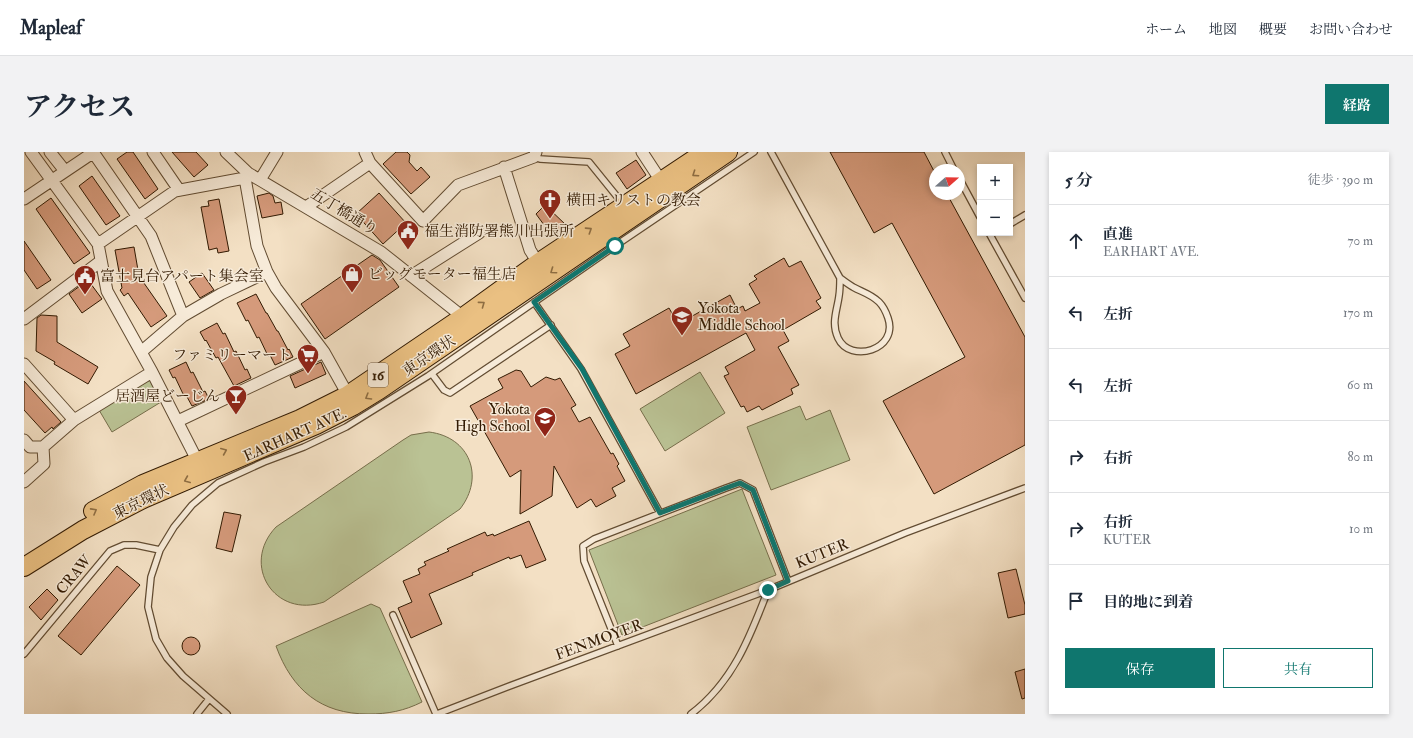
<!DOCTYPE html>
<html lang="ja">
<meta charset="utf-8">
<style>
:root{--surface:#fff;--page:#f2f2f3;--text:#1f2937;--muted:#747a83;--line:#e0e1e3;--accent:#0f766e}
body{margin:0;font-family:"IM FELL Double Pica","Noto Serif JP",serif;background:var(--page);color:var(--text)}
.controls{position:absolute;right:12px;top:12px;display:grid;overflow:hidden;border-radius:0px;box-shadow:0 2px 6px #0003}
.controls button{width:36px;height:36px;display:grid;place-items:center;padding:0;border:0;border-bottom:1px solid var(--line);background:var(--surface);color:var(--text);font:20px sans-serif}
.compass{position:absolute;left:905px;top:12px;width:36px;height:36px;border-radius:50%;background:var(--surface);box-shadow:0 2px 6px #0003;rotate:70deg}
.stop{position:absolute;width:12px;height:12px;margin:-9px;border:3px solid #0f766e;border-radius:50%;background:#fff}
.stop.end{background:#0f766e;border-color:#fff;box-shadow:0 1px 4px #0008}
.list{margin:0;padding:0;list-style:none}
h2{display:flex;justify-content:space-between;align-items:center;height:52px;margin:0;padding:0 16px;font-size:17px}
h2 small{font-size:13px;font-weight:400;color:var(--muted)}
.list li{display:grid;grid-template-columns:26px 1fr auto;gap:12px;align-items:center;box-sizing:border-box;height:72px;padding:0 16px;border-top:1px solid var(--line)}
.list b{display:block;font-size:15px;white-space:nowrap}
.list p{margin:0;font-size:13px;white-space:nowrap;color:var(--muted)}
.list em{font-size:13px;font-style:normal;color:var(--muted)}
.actions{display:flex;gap:8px;padding:12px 16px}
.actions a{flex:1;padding:9px 0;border:1px solid var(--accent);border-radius:0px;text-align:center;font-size:14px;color:var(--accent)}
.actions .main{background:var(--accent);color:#fff}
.icon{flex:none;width:22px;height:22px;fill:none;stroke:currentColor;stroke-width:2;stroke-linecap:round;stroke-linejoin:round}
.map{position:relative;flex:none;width:1001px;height:562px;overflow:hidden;border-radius:0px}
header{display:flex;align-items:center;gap:24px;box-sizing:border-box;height:56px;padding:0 20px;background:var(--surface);border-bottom:1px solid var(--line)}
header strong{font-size:19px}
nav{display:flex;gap:22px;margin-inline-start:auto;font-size:14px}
.intro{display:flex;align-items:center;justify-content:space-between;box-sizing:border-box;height:96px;padding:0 24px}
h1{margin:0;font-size:28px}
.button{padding:10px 18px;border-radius:0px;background:var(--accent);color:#fff;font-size:14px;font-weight:700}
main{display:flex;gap:24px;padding:0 24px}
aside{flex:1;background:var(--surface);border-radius:0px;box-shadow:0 2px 6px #0003}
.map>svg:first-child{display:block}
.green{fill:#bac294;stroke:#766e4b}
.building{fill:#d59a7b;stroke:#321a02}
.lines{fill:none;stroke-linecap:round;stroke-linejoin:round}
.service-casing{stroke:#624c32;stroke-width:8}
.minor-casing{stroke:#624c32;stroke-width:13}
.trunk-casing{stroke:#321a02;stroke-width:20}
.service{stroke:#f7ebd9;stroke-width:5.5}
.minor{stroke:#f7ebd9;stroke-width:11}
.trunk{stroke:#eac082;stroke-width:18}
.oneway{stroke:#8e6d42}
.route{stroke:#0f766e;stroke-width:5}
.labels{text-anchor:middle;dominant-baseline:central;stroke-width:3;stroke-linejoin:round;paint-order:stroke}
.shield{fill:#f7ebd9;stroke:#6d5942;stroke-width:1}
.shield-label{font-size:14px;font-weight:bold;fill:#321a02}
.poi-label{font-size:15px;fill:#321a02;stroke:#f7ebd9;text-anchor:start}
.street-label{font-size:15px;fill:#321a02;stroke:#f7ebd9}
</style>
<header>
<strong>Mapleaf</strong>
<nav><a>ホーム</a><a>地図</a><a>概要</a><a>お問い合わせ</a></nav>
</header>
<div class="intro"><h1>アクセス</h1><a class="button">経路</a></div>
<main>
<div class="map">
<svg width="1001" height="562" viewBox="0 0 1001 562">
<rect width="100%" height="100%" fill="#f3e0c4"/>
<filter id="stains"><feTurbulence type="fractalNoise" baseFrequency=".005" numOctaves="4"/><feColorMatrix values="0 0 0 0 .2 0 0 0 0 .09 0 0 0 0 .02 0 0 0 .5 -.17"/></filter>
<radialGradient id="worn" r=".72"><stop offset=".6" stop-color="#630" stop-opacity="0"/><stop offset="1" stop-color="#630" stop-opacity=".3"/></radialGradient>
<path class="green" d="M676,220L701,261L641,299L616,257Z
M126,228L137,250L88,280L75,258Z
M776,254L782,268L806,258L826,308L747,338L723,275Z
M405,280C446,285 461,325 436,357L300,450C251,467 216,413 252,375L379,288L387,283Z
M718,337L752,423L598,483L565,398Z
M347,452L356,456L398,550C380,559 364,562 344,562C297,562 268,538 252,494Z"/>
<path class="building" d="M103,0H109L134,37L121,47L93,7Z
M148,0H172L184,13L170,25Z
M372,0H383L386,3L385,10L393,19L397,15L406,25L387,42L359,12Z
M806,0H900L911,21V42H923L1001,185V293L910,342L859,249L941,205L868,71L850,81Z
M612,8L622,23L603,37L592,21Z
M68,24L96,64L82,73L55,34Z
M245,41L249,44L251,51L257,50L259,62L238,66L233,44Z
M355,41L382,71L359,92L332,62Z
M27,46L66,101L50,112L12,57Z
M195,47L205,99L194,101L193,96L185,98L177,55L185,54L184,49Z
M521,53L542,73L533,82L525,74L523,77L512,62Z
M0,89L27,128L13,137L0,118Z
M110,95L115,124L143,164L127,175L104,141L100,144L96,138L98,136L91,98Z
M348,103L356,108L375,135L301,187L277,152Z
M760,106L765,115L777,109L797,146L792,149L797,156L759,178L765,189L754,195L775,233L767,237L769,242L738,258L735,254L723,260L720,254L717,255L700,224L705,222L701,215L731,198L722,181L612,242L591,202L606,194L599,182L645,156L654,172L706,143L713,157L719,154L721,159L736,151L725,132L733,127L730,124Z
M178,121L190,138L176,146L165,130Z
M64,128L78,147L58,161L45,142Z
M232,142L242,161H243L253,179H254L264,198L265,197L269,205L251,213L246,203L244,204L235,185L233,186L224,168L222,169L213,151Z
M17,163L33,164V190L74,215L64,232L30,212L31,210L12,199L13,166Z
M193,171L199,182L201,181L210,200L212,199L221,218L223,217L227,226L210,234L194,205L192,206L182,188L181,189L176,180Z
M162,210L167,221L169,220L179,240L181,239L185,247L168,254L162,243L160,244L151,225L149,226L145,218Z
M297,210L302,222L271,236L266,224Z
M492,218L497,219L507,235L522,225L531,228L536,226L552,253L547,256L555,270L566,265L587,302L589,301L595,312L593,314L601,329L588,336L592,344L572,355L567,347L553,356L530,314L528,344L496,362L497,318L486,325L446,254L479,236L474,227Z
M0,229L37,270L29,277L28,275L21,281L0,258Z
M200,360L217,363L208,400L192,396Z
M505,369L522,408L502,416L497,403L486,407L485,405L448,421L449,423L405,442L418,472L387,486L374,456L388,450L379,429L396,422L394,417L402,413L400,410L425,399L423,397L461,380L463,384L469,382L470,384Z
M93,414L116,433L57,503L34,484Z
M992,417L1001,453V462L984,466L974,421Z
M23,437L34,448L17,468L5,455Z
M158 494a9 9 0 1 1 18 0a9 9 0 1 1-18 0Z
M1001,517V546L998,547L991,520Z"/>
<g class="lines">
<g class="service-casing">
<path id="service" d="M747,0L816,126
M921,0L930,18
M510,5L516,7L565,10L599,52
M935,26L956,65
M986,72L1001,63
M965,81L1001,146
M816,126C820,129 824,132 829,135C838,140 847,142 855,150C859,154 862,160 864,166C875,198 826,212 814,186C807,171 813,159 815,144C816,138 816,132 816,126Z
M510,150L557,217L636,361
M408,222L420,238L426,241L527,173
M369,463L412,562
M594,494L560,409L559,394L570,387L702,336L716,331L729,338L764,429
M0,502L86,399L100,393H112L136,398
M173,562L185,547
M203,562L159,524L143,506L132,487L124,455L127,425L136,398L150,375L168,353L194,331L240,310L280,295L322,275L404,224L591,94L730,0
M413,562L483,535L744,438L881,381L1001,336
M667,562C709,530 726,485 744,438"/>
</g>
<g class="minor-casing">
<path id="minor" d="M7,0L74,92L83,139L128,220L174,310
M26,0L41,19
M69,0L127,84L159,164
M129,0L155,38
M202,0L224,21L357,100L439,165L442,169
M341,0L346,11L399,69L434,33L510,5L512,0
M618,0L637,29
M480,15L506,98L514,111
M224,21L221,26L233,94L243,120L252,136L300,200L324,243
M236,28L253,0
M0,47L70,0
M282,55L346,11
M74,92L151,39L221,26
M387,124L455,81
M0,167L77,109
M117,200L159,164L197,142L243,120
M0,212L50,268
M154,269L300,200
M0,288L6,295H19
M0,330L20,312L19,295L50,268L128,220"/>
</g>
<g class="trunk-casing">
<path id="trunk" d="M69,359L119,332L276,267L324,243L439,165L514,111L681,0
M0,415L59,378L119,347L292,273L329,254L355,238L704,0"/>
</g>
<use href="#service" class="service"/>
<use href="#minor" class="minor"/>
<use href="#trunk" class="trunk"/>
</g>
<defs><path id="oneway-chevron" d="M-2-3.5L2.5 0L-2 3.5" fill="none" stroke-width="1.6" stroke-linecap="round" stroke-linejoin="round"/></defs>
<g class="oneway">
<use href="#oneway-chevron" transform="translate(671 22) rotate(146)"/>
<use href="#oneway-chevron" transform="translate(565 78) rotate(-33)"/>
<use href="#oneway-chevron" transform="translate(529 119) rotate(145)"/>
<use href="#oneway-chevron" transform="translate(458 152) rotate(-36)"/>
<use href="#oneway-chevron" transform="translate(344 245) rotate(149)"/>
<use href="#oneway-chevron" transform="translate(200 299) rotate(-23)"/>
<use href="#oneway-chevron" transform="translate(163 328) rotate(157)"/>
<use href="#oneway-chevron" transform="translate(70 359) rotate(-29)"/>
</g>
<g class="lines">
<path class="route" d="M591,94L510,150L558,217L636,361L702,336L716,331L729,338L764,429L744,438"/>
</g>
<defs>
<g id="church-pin" transform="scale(1.15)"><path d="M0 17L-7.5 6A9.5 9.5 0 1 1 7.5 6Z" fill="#8f2418" stroke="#f7ebd9"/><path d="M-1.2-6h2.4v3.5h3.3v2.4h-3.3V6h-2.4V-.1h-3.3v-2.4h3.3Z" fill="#fff"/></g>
<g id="civic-pin" transform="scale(1.15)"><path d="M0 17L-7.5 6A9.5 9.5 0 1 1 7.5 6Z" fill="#8f2418" stroke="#f7ebd9"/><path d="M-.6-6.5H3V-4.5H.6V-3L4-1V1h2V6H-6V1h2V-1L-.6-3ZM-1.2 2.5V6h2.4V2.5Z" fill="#fff"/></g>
<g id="shop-pin" transform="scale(1.15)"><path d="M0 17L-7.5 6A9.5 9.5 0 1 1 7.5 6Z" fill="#8f2418" stroke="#f7ebd9"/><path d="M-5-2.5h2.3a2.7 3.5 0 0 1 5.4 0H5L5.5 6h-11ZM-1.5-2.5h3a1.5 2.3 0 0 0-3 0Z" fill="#fff"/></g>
<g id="school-pin" transform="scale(1.15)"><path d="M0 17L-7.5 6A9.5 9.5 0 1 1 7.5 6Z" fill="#8f2418" stroke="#f7ebd9"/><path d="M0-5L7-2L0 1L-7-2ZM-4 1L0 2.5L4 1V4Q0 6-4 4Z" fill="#fff"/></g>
<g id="supermarket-pin" transform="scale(1.15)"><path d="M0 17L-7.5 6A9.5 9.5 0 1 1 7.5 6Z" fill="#8f2418" stroke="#f7ebd9"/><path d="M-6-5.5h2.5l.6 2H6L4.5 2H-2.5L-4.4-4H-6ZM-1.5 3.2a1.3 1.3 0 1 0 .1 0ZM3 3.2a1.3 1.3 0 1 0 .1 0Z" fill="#fff"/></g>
<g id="bar-pin" transform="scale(1.15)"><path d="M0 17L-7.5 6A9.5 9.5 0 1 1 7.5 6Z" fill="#8f2418" stroke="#f7ebd9"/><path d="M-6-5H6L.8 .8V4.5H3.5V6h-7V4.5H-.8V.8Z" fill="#fff"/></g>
</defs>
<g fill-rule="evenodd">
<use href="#church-pin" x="526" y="48"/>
<use href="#civic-pin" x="384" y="79"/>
<use href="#shop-pin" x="328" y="122"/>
<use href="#civic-pin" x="61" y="124"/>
<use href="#school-pin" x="658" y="165"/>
<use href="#supermarket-pin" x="284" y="203"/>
<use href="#bar-pin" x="212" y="244"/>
<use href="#school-pin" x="521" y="266"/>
</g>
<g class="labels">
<rect class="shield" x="344" y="211" width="20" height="24" rx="3"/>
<g class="shield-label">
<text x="354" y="223">16</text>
</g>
<g class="poi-label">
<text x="542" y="48">横田キリストの教会</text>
<text x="400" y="79">福生消防署熊川出張所</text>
<text x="344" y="122">ビッグモーター福生店</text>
<text x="76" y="124">富士見台アパート集会室</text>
<text x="674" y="156">Yokota<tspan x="674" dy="17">Middle School</tspan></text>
<text x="268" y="203" text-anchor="end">ファミリーマート</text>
<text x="196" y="244" text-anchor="end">居酒屋どーじん</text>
<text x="506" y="257" text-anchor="end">Yokota<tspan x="506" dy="17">High School</tspan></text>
</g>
<g class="street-label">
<text transform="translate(320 60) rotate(31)">五丁橋通り</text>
<text transform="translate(405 204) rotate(-34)">東京環状</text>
<text transform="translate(271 283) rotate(-24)">EARHART AVE.</text>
<text transform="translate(117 350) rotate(-26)">東京環状</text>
<text transform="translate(798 402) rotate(-22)">KUTER</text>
<text transform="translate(50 423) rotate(-50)">CRAW</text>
<text transform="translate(575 488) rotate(-20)">FENMOYER</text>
</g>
</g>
<rect width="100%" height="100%" filter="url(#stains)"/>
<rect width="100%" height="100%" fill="url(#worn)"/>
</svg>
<div class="controls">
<button>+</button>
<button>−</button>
</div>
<svg class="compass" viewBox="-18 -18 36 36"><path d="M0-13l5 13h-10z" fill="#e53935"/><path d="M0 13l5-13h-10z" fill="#747a83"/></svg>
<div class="stop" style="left:591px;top:94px"></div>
<div class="stop end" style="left:744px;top:438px"></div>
</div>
<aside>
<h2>5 分<small>徒歩 · 390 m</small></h2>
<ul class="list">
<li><svg class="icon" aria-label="ahead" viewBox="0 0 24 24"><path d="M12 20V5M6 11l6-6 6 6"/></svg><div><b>直進</b><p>EARHART AVE.</p></div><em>70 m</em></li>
<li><svg class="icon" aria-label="left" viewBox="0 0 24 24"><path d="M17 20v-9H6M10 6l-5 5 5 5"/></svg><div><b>左折</b></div><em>170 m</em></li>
<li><svg class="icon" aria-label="left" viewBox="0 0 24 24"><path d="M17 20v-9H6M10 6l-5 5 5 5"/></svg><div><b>左折</b></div><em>60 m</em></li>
<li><svg class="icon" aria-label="right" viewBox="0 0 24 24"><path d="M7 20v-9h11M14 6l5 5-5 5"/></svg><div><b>右折</b></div><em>80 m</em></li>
<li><svg class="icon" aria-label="right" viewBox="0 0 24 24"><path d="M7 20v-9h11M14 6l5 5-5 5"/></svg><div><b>右折</b><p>KUTER</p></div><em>10 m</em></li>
<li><svg class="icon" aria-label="arrive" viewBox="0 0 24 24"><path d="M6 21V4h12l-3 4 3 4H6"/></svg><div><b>目的地に到着</b></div></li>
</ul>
<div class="actions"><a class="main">保存</a><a>共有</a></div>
</aside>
</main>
